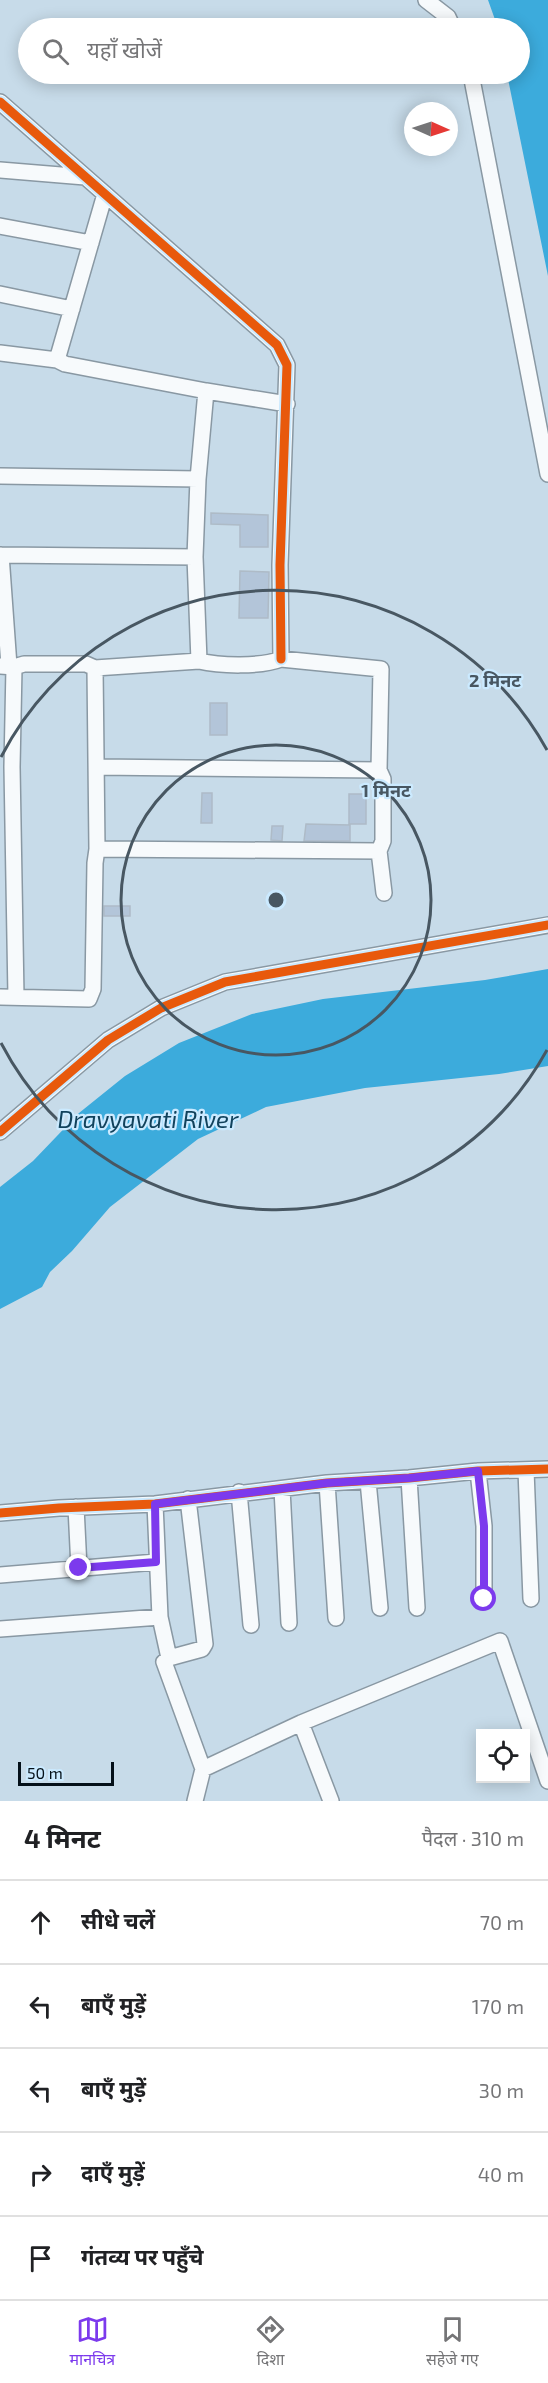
<!DOCTYPE html>
<html lang="hi">
<meta charset="utf-8">
<style>
:root{--surface:#fff;--page:#f6f6f6;--text:#202124;--muted:#757577;--line:#e0e0e0;--accent:#7c3aed}
body{margin:0;font-family:"Exo 2","Noto Sans Devanagari",sans-serif;background:var(--page);color:var(--text)}
.controls{position:absolute;right:18px;bottom:18px;display:grid;overflow:hidden;border-radius:0px;box-shadow:0 3px 15px #0003}
.controls button{width:54px;height:54px;display:grid;place-items:center;padding:0;border:0;border-bottom:2px solid var(--line);background:var(--surface);color:var(--text);font:30px sans-serif}
.compass{position:absolute;left:404px;top:102px;width:54px;height:54px;border-radius:50%;background:var(--surface);box-shadow:0 3px 15px #0003;rotate:93deg}
.scale{position:absolute;left:18px;bottom:15px;width:96px;box-sizing:border-box;padding-left:6px;border:3px solid #041019;border-top:0;font-size:16px;line-height:21px;white-space:nowrap;color:#041019;-webkit-text-stroke:4px #cbeaff;paint-order:stroke}
.stop{position:absolute;width:18px;height:18px;margin:-14px;border:4px solid #7c3aed;border-radius:50%;background:#fff}
.stop.end{background:#7c3aed;border-color:#fff;box-shadow:0 2px 6px #0008}
.list{margin:0;padding:0;list-style:none}
h2{display:flex;justify-content:space-between;align-items:center;height:78px;margin:0;padding:0 24px;font-size:26px}
h2 small{font-size:20px;font-weight:400;color:var(--muted)}
.list li{display:grid;grid-template-columns:39px 1fr auto;gap:18px;align-items:center;box-sizing:border-box;height:84px;padding:0 24px;border-top:2px solid var(--line)}
.list b{display:block;font-size:22px;white-space:nowrap}
.list em{font-size:20px;font-style:normal;color:var(--muted)}
.icon{flex:none;width:33px;height:33px;fill:none;stroke:currentColor;stroke-width:2;stroke-linecap:round;stroke-linejoin:round}
.map{position:relative;flex:none;width:548px;height:1801px;overflow:hidden}
.search{position:absolute;background:var(--surface);box-shadow:0 3px 15px #0003;left:18px;right:18px;top:18px;height:66px;display:flex;align-items:center;gap:15px;box-sizing:border-box;padding:0 21px;border-radius:33px;color:var(--muted);font-size:22px}
.sheet{height:498px;background:var(--surface)}
nav{display:flex;justify-content:space-around;align-items:center;box-sizing:border-box;height:84px;border-top:2px solid var(--line);background:var(--surface);font-size:16px;color:var(--muted)}
nav a{display:grid;justify-items:center;gap:3px}
nav .on{color:var(--accent)}
.map>svg:first-child{display:block}
.water{fill:#3cabdc}
.building{fill:#b3c5d9;stroke:#aebbc7;stroke-width:1.5}
.lines{fill:none;stroke-linecap:round;stroke-linejoin:round}
.minor-casing{stroke:#8998a3;stroke-width:18}
.minor{stroke:#f7fafc;stroke-width:15}
.cycleway-casing{stroke:#cbeaff;stroke-width:13}
.cycleway{stroke:#e8590c;stroke-width:9}
.route{stroke:#7c3aed;stroke-width:8}
.ring{fill:none;stroke:#485762;stroke-width:3}
.labels{text-anchor:middle;dominant-baseline:central;stroke-width:4.5;stroke-linejoin:round;paint-order:stroke}
.water-label{font-size:24px;font-style:italic;fill:#11425c;stroke:#cbeaff}
.centre{fill:#485762;stroke:#cbeaff;stroke-width:3}
.ring-label{font-size:18px;text-anchor:middle;font-weight:bold;fill:#485762;stroke:#cbeaff;stroke-width:4.5;stroke-linejoin:round;paint-order:stroke}
</style>
<div class="map">
<svg width="548" height="1801" viewBox="0 0 548 1801">
<rect width="100%" height="100%" fill="#c7dbe9"/>
<path class="water" d="M488,0H548V276L507,74H520V28H498Z
M548,969V1066L499,1074L365,1088L266,1107L198,1139L110,1207L72,1251L50,1272L42,1287L0,1309V1187L33,1161L79,1113L125,1076L179,1043L252,1014L323,999L485,980Z"/>
<path class="building" d="M211,513L268,515V547H240V525L211,524Z
M240,571L269,572L268,618H239Z
M210,703H227V735H210Z
M202,793H212V823H201Z
M349,794H366V824H349Z
M306,824L350,825V841H304Z
M272,826H283L282,841L271,840Z
M104,906H130V916H104Z"/>
<g class="lines">
<g class="minor-casing">
<path id="minor" d="M426,0L448,17L453,28
M471,74L548,474
M0,102L277,345L287,365L280,565L281,659
M0,170L85,177
M0,226L91,243
M0,294L72,309
M0,353L57,360L65,364L206,391L287,404
M57,360L105,194
M0,476L198,479
M0,555L195,557
M1,555L9,666
M199,661L195,557L198,479L206,391
M0,666L14,667L12,767L16,997
M14,667L24,664H86L95,668L199,661C220,666 261,667 281,659L381,669L379,770L383,779V841L379,851L384,893
M97,767L379,770
M97,849L379,851
M0,997L89,999L93,989L95,863L97,849L95,668
M0,1132L108,1040L161,1008L225,982L548,925
M526,1470L531,1599
M478,1471L484,1526V1599
M409,1478L417,1608
M368,1481L380,1608
M327,1483L336,1618
M282,1489L289,1623
M239,1492L251,1625
M155,1504L160,1617L169,1658L164,1662L203,1769L195,1801
M76,1507L79,1568
M0,1513L59,1508L155,1504L327,1483L409,1478L478,1471L548,1469
M0,1575L156,1562
M0,1629L160,1617
M169,1658L202,1649L205,1644L188,1499
M301,1723L331,1801
M203,1769L301,1723L500,1641L548,1781"/>
</g>
<use href="#minor" class="minor"/>
<g class="cycleway-casing">
<path id="cycleway" d="M0,102L277,345L287,365L280,565L281,659
M0,1132L108,1040L161,1008L225,982L548,925
M0,1513L59,1508L155,1504L327,1483L409,1478L478,1471L548,1469"/>
</g>
<use href="#cycleway" class="cycleway"/>
</g>
<g class="lines">
<path class="route" d="M79,1568L156,1562L155,1504L327,1483L409,1478L478,1471L484,1526V1599"/>
</g>
<g class="ring">
<circle cx="276" cy="900" r="155"/>
<path d="M547 1050A310 310 0 0 1 1 1043M1 757A310 310 0 0 1 547 750"/>
</g>
<g class="labels">
<g class="water-label">
<text x="148" y="1118">Dravyavati River</text>
</g>
</g>
<circle cx="276" cy="900" r="9" class="centre"/>
<g class="ring-label">
<text x="495" y="687">2 मिनट</text>
<text x="386" y="797">1 मिनट</text>
</g>
</svg>
<div class="controls">
<button><svg class="icon" aria-label="locate" viewBox="0 0 24 24"><circle cx="12" cy="12" r="6"/><path d="M12 2v4M12 18v4M2 12h4M18 12h4"/></svg></button>
</div>
<svg class="compass" viewBox="-18 -18 36 36"><path d="M0-13l5 13h-10z" fill="#e53935"/><path d="M0 13l5-13h-10z" fill="#757577"/></svg>
<div class="scale">50 m</div>
<div class="stop" style="left:484px;top:1599px"></div>
<div class="stop end" style="left:79px;top:1568px"></div>
<div class="search"><svg class="icon" aria-label="search" viewBox="0 0 24 24"><circle cx="10" cy="10" r="6"/><path d="M15 15l6 6"/></svg>यहाँ खोजें</div>
</div>
<section class="sheet">
<h2>4 मिनट<small>पैदल · 310 m</small></h2>
<ul class="list">
<li><svg class="icon" aria-label="ahead" viewBox="0 0 24 24"><path d="M12 20V5M6 11l6-6 6 6"/></svg><div><b>सीधे चलें</b></div><em>70 m</em></li>
<li><svg class="icon" aria-label="left" viewBox="0 0 24 24"><path d="M17 20v-9H6M10 6l-5 5 5 5"/></svg><div><b>बाएँ मुड़ें</b></div><em>170 m</em></li>
<li><svg class="icon" aria-label="left" viewBox="0 0 24 24"><path d="M17 20v-9H6M10 6l-5 5 5 5"/></svg><div><b>बाएँ मुड़ें</b></div><em>30 m</em></li>
<li><svg class="icon" aria-label="right" viewBox="0 0 24 24"><path d="M7 20v-9h11M14 6l5 5-5 5"/></svg><div><b>दाएँ मुड़ें</b></div><em>40 m</em></li>
<li><svg class="icon" aria-label="arrive" viewBox="0 0 24 24"><path d="M6 21V4h12l-3 4 3 4H6"/></svg><div><b>गंतव्य पर पहुँचे</b></div></li>
</ul>
</section>
<nav>
<a class="on"><svg class="icon" aria-label="map" viewBox="0 0 24 24"><path d="M3 6l6-2 6 2 6-2v14l-6 2-6-2-6 2zM9 4v14M15 6v14"/></svg>मानचित्र</a>
<a><svg class="icon" aria-label="directions" viewBox="0 0 24 24"><path d="M12 3l9 9-9 9-9-9zM9 14v-3h6M13 9l2 2-2 2"/></svg>दिशा</a>
<a><svg class="icon" aria-label="saved" viewBox="0 0 24 24"><path d="M7 4h10v16l-5-4-5 4z"/></svg>सहेजे गए</a>
</nav>
